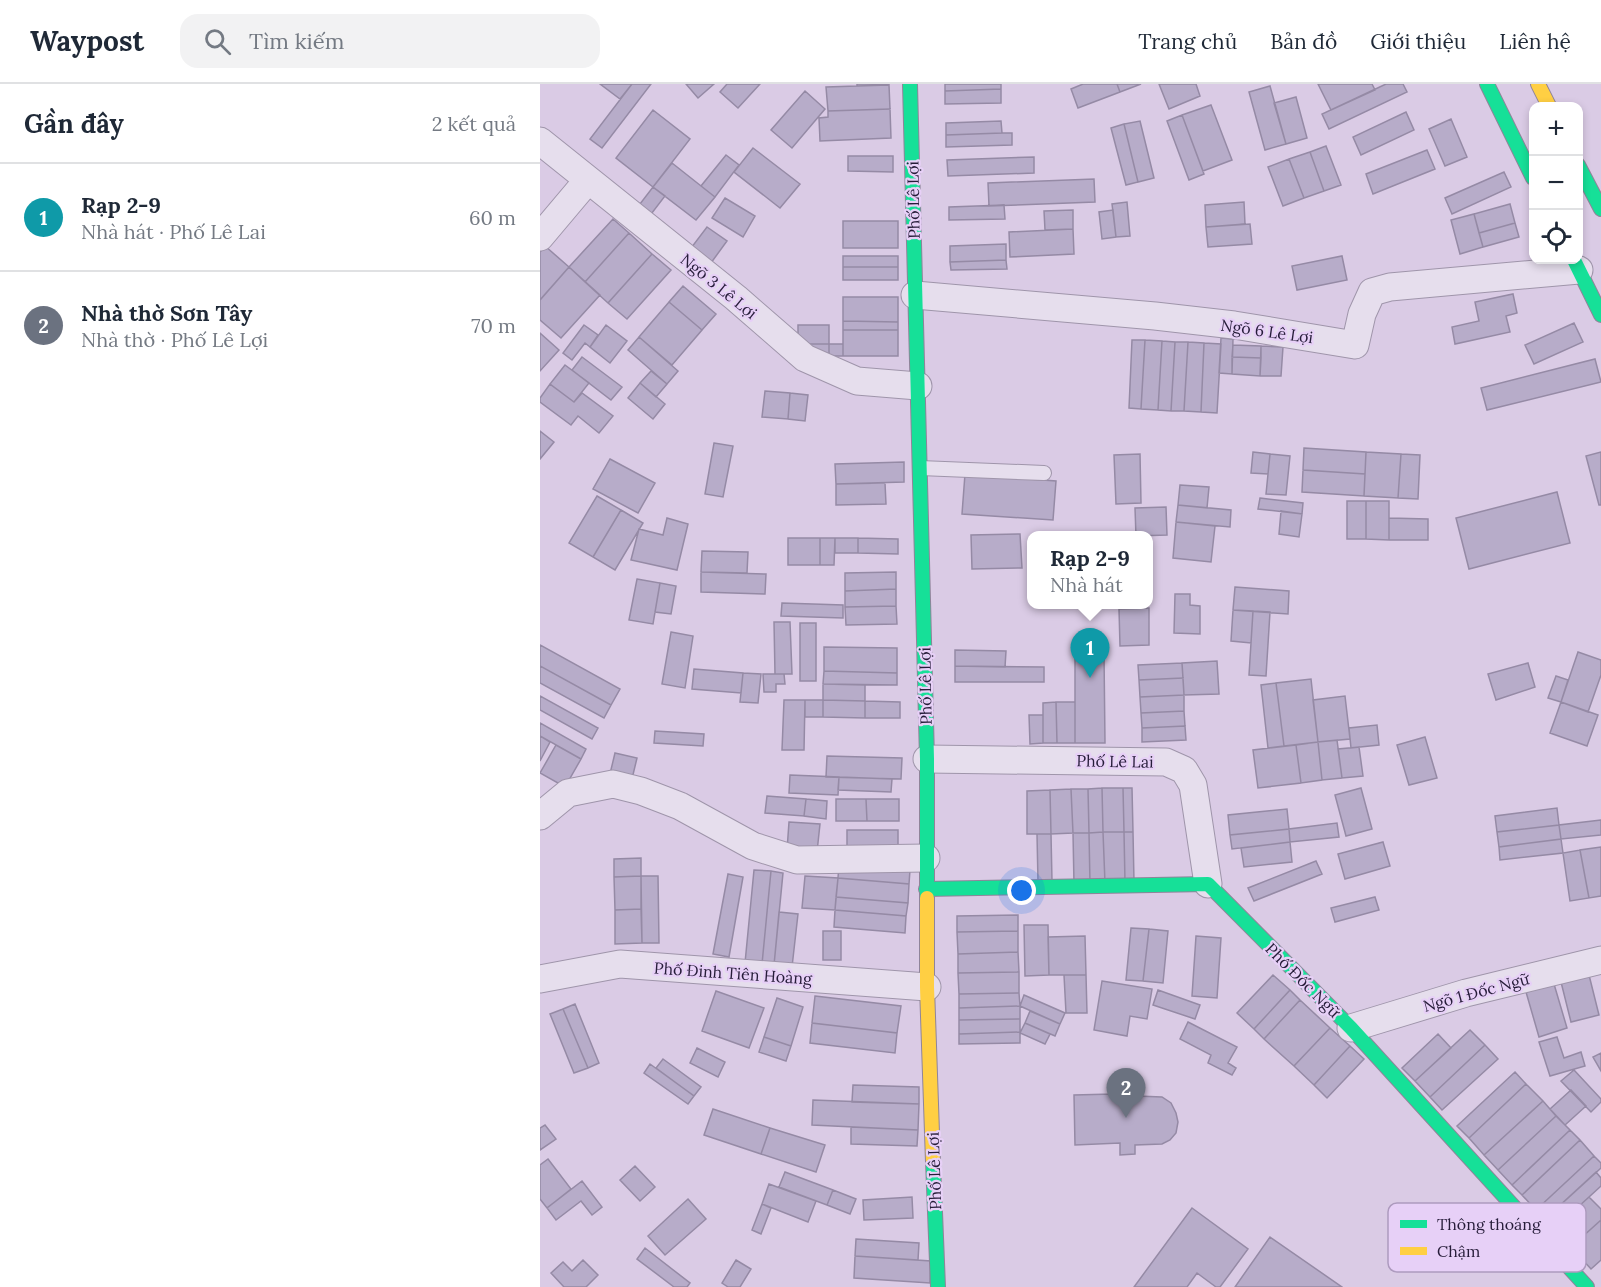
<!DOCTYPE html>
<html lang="vi">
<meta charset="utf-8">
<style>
:root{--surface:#fff;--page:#f2f2f3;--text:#1f2937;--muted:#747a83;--line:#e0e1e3;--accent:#655975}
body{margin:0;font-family:Lora,serif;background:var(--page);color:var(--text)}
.controls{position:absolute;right:18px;top:18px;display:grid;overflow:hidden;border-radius:12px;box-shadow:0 3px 9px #0003}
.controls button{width:54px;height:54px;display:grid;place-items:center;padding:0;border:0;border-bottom:2px solid var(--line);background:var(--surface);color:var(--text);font:30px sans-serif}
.you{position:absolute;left:482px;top:807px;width:21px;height:21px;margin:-15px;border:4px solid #fff;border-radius:50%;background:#1a73e8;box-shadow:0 0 0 9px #1a73e833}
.badge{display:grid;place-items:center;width:39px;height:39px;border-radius:50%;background:var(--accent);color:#fff;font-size:20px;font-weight:700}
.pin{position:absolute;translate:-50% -50px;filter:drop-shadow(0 2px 3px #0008)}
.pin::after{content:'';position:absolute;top:32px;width:21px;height:18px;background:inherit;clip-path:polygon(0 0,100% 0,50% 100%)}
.popup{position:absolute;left:487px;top:447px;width:126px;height:78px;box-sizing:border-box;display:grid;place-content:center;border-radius:12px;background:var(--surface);filter:drop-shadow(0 2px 4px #0005);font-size:20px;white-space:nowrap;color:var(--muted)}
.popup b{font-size:22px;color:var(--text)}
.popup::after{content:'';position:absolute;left:50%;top:100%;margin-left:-12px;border:12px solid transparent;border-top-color:var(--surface)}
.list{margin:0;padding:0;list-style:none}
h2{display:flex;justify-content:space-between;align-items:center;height:78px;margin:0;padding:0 24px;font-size:26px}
h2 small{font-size:20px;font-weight:400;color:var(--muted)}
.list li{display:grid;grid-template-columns:39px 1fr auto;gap:18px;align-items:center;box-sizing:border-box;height:108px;padding:0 24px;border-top:2px solid var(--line)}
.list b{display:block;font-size:22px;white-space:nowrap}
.list p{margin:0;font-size:20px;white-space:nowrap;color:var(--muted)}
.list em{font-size:20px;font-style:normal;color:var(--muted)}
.icon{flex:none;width:33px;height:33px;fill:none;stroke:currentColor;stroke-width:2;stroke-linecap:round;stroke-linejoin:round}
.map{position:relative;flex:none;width:1061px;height:1203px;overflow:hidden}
header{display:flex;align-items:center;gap:36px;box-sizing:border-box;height:84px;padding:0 30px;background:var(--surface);border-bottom:2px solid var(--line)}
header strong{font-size:28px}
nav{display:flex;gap:33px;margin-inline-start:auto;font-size:21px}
.search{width:420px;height:54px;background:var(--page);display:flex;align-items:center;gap:15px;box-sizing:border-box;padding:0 21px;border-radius:18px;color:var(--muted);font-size:22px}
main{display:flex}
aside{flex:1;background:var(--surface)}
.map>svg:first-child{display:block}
.building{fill:#b7acc9;stroke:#958aa5;stroke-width:1.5}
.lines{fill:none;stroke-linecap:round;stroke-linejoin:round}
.lane-casing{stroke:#9f95aa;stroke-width:16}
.street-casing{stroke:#9f95aa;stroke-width:29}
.fast-casing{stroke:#8f849a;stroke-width:16}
.slow-casing{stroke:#8f849a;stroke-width:16}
.lane{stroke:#e6deed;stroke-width:14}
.street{stroke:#e6deed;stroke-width:27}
.fast{stroke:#16e098;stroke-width:14}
.slow{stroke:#ffcf43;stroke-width:14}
.labels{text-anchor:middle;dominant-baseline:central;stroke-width:4.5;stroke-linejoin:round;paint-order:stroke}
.street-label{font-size:16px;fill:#261c39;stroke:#e7d0f7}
.key{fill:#e7d0f7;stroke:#ad9abe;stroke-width:1.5}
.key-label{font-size:16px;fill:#261c39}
</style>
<header>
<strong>Waypost</strong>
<div class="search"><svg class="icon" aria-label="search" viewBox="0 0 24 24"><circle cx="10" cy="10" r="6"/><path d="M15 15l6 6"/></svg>Tìm kiếm</div>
<nav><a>Trang chủ</a><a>Bản đồ</a><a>Giới thiệu</a><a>Liên hệ</a></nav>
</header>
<main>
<aside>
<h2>Gần đây<small>2 kết quả</small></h2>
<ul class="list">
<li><span class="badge" style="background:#0f9aa8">1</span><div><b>Rạp 2-9</b><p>Nhà hát · Phố Lê Lai</p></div><em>60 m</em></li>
<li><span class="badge" style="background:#6b7280">2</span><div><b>Nhà thờ Sơn Tây</b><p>Nhà thờ · Phố Lê Lợi</p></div><em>70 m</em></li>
</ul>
</aside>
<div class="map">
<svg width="1061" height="1203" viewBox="0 0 1061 1203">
<rect width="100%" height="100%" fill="#dacbe5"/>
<path class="building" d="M60,0H92L80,15Z
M92,0H111L62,64L50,55Z
M146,0H174L158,14Z
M187,0H220L198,24L180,8Z
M317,0H349V1L317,2Z
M405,0H461V5L405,7Z
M543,0H577L580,8L538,24L531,5Z
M577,0H601L580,8Z
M619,0H656L660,12L629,25Z
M778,0H832L835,6L791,26Z
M846,0H863L867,8L789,45L782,30Z
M349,1L350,25L288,27L286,3Z
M730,2L746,60L725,66L709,8Z
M461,5V19L405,20V7Z
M265,7L285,25L252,64L231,46Z
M756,13L767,54L746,60L734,19Z
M671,21L692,76L663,87L642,31Z
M350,25L351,54L280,57L279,34L288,33V27Z
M113,26L150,55L113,103L76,74Z
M866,28L874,46L821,71L813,53Z
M642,31L664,90L649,96L627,37Z
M911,35L927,73L905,82L889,45Z
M461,37L462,49L406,51V39Z
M600,37L614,94L598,98L584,40Z
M584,40L598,98L586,101L571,44Z
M462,49H472V61L406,63V51Z
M786,62L801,101L784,107L770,68Z
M213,64L260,100L240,124L194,88Z
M887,66L895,85L833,110L826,90Z
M770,68L784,107L764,114L749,75Z
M186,71L199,81L175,113L161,102Z
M308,72H353V88L308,87Z
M494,73V89L408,92L407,76Z
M749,75L764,114L743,122L728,83Z
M132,79L175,113L156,136L113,103Z
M964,88L971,103L912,130L905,114Z
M554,95L555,118L449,122L448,99Z
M113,103L125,112L105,138L93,129Z
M185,114L215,132L203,153L172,134Z
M587,118L590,152L576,153L572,120Z
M704,118L705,140L666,143L665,121Z
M970,120L975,139L939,149L934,130Z
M464,121L465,135L409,136V123Z
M533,126V145L505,146L504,127Z
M573,126L576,153L562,155L559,128Z
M934,130L943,163L920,170L911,136Z
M73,135L89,149L45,198L29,183Z
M303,137H358V164H303Z
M975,139L979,153L943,163L939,149Z
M710,140L712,160L668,163L666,143Z
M167,143L187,157L168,183L148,168Z
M533,145L534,170L470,173L469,148Z
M89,149L112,170L68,219L45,198Z
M466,160V176L410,178V162Z
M5,162L29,183L0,216V168Z
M112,170L131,186L87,235L68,219Z
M303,172H358V183H303Z
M802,172L807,196L757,206L752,182Z
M466,176L467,185L411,186L410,178Z
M29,183L60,211L21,254L0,236V216Z
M303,183H358V196H303Z
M143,202L176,230L162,246L129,218Z
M973,210L977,229L966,232L970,248L915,260L912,243L939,237L935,218Z
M303,213H358V238L303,237Z
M129,218L162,246L132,281L99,253Z
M303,237L358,238V246H303Z
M1034,239L1043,258L994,280L985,261Z
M44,241L58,251L50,263L45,259L32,276L23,269Z
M66,241L87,257L70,279L50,263Z
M258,241H289V260H258Z
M303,246H358V272H303Z
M0,249L19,266L0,287Z
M99,253L138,287L127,300L88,266Z
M681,254L693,255L692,290L679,289Z
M592,256H605L601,325L589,324Z
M605,256L622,257L618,326L601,325Z
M622,257L635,258L631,327L618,326Z
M635,258H648L644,327H631Z
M648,258L664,259L661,328L644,327Z
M664,259L681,260L677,329L661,328Z
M258,260H289V272Z
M289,260H303V272H289Z
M693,261L721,262V274L692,273Z
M721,262L743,263L741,292H720Z
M42,273L82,303L71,316L32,286Z
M692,273L721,274L720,292L692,290Z
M1055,275L1061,298L947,326L941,304Z
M25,281L49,299L34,318L10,300Z
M111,287L127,300L116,313L100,299Z
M100,299L125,320L113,335L88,314Z
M10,300L34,318L42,309L73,332L59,349L38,332L31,341L0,318V314Z
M225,307L250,309L248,335L222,333Z
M250,309L268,311L265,337L248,335Z
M0,347L14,358L0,375Z
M174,359L193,362L183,413L165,410Z
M764,364L826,368L825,390L763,386Z
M713,368L730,370L728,390L711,389Z
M826,368L861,370L858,414L824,412Z
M1061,368V421H1059L1046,372Z
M600,370L601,419L576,420L574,371Z
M730,370L750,372L746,411L726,410Z
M861,370L880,371L878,415L858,414Z
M70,375L115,399L98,429L53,405Z
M364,378V398L296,400L295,380Z
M763,386L825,390L824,412L762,408Z
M425,390L516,397L513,436L422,430Z
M345,399L346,420L296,421V400Z
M640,401L669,403L667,424L638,421Z
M1017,408L1030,459L929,485L916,434Z
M57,412L81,426L53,473L29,459Z
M720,414L763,419L762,430L718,425Z
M807,417H826V455H807Z
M826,417H849V456L826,455Z
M638,421L691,426L690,443L636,438Z
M626,423L627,451L596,452L595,424Z
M81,426L103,439L75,486L53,473Z
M741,427L762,430L759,453L739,450Z
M127,434L148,440L137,486L91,476L99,445L123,451Z
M849,434L888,435V456H849Z
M636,438L675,442L671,478L633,474Z
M480,450L482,484L432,485L431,451Z
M248,454H280V481H248Z
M280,454H295L294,481H280Z
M295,454H318V469H295Z
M318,454L358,455V470L318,469Z
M162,467L208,468L207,489L161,488Z
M161,488L226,490L225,510L161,508Z
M356,488V505L305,507V489Z
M97,495L120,499L113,540L89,536Z
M120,499L136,502L131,530L115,528Z
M695,503L749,507L748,530L693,526Z
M356,505V522L305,523V507Z
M635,510H650V521L660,522V550L634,549Z
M242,519L303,521V534L241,532Z
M495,520H526L495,523Z
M356,522L357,540L306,541L305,523Z
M609,524V561L580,562L579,525Z
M693,526L713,527L711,559L691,557Z
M713,527L730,528L726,592L709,591Z
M234,538H250L252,590H235Z
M260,539H276V597H260Z
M131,548L153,552L145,604L122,600Z
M0,561L80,605L71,621L0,582Z
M284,563L357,564V589L284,587Z
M415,566L466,567L465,583L415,582Z
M1038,568L1061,576V591L1048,628L1021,618Z
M535,570H564L565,659H535Z
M677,577L679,610L644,611L642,579Z
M642,579L643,594L599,596L598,581Z
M988,579L995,603L956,616L948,590Z
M0,582L71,621L64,634L0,599Z
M415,582L504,583V598H415Z
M154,585L203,589L201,609L152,605Z
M284,587L357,589V601L283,600Z
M203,589L221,590L218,619L200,618Z
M223,590H244L245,600H236V608H224Z
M1016,592L1028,596L1021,618L1008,614Z
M643,594L644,611L600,613L599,596Z
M771,595L778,658L744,662L736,599Z
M736,599L744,662L728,664L721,601Z
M283,600L325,601V617L283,616Z
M644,611V627L601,629L600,613Z
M0,612L58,644L52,655L0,626Z
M805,612L810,655L778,658L773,616Z
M244,616H265L264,666H242Z
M265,616H283V633H265Z
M283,616L325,617V634L283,633Z
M325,617L360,618V634H325Z
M516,618L517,659H503V619Z
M516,618H535V659H517Z
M1021,618L1058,631L1047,662L1010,649Z
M644,627L645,642L602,644L601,629Z
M489,631H503V659L490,660Z
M0,639L46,665L41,675L0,652Z
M837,641L839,661L811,664L809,644Z
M645,642L646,656L602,658V644Z
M115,647L164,650L163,662L114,659Z
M0,652L10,658L0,677Z
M885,653L897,694L869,701L857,661Z
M797,656L802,694L782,696L778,658Z
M778,658L782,696L761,699L756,661Z
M16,661L41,675L25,703L0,689Z
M756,661L761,699L718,704L713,666Z
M819,663L823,692L802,694L798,665Z
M75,669L97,674L91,699L69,694Z
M287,672L362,674L361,695L286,693Z
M250,691L299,693L298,711L249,709Z
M299,693L352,695L351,708L298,706Z
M562,704L563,748L549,749L548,705Z
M562,704H583L584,748H563Z
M583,704H592L593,748H584Z
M821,704L832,745L806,752L795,711Z
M531,705L533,749L511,750L510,706Z
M531,705H548L549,749H533Z
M510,706L511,750H487V707Z
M227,712L266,715L264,732L225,729Z
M266,715L287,717L286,735L264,732Z
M296,715H326L327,737H296Z
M326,715H359V737H327Z
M1017,724L1019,741L957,748L955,732Z
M747,725L749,745L690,751L688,731Z
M1061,736V751L1021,755L1019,741Z
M249,738L280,740L277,768L247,766Z
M797,739L799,753L750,758L749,745Z
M1019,741L1021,755L959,763L957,748Z
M749,745L750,758L692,765L690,751Z
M307,746H358V765H307Z
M563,748L565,799H550L549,749Z
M563,748H584L585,798L565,799Z
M584,748H593L594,798H585Z
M533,749H549L550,799L534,800Z
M497,750H511L512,797L498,798Z
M1021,755L1023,769L960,776L959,763Z
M750,758L752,778L704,783L701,764Z
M843,758L850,782L805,795L798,770Z
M1061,763V812L1049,814L1040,766Z
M1040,766L1049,814L1030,817L1023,769Z
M101,774V792L74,793V775Z
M776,777L782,790L714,817L708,804Z
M299,780L370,786L369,800L298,794Z
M214,786L231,787L222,880L205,879Z
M231,787L243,789L234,881L222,880Z
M188,790L203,793L189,873L173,870Z
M101,792V825L75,826L74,793Z
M101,792H118L119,859H102Z
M265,792L298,794L295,826L262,824Z
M298,794L369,800L368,819L296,813Z
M296,813L368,819L366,832L295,826Z
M835,813L839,826L795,838L791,824Z
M101,825L102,859L75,860V826Z
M295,826L366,832L365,849L294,843Z
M239,828L258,830L252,883L234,881Z
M478,831V847L417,848V832Z
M484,841H508L509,891L485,892Z
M591,844L609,845L603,897L586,896Z
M609,845L628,847L623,899L603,897Z
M283,847H301V876H283Z
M478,847V868L418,870L417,848Z
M545,852L546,891H509L508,853Z
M656,852L681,854L677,914L652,912Z
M478,868L479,888L418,889V870Z
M479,888V909L419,910L418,889Z
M524,891H546L547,929H526Z
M733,891L750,906L714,945L697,929Z
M1049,891L1059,931L1031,938L1021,898Z
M562,897L612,905L607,935L590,932L587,952L554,946Z
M1014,900L1027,944L999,953L986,908Z
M618,906L660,921L655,935L613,921Z
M750,906L760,916L724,955L714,945Z
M176,907L224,924L209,964L162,947Z
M479,909L480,922L419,924V910Z
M484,911L525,929L520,940L480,922Z
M275,912L361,922L357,949L272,939Z
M237,914L263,923L251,962L224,953Z
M760,916L790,944L754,982L724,955Z
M35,920L59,979L48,984L23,925Z
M480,922V935L419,936V924Z
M23,925L48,984L34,989L10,930Z
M490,927L520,940L515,952L485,939Z
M480,935V948L419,950V936Z
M648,938L697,963L688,979L696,984L692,991L668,979L671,971L640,955Z
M272,939L357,949L355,969L270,959Z
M485,939L510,950L505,960L480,949Z
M790,944L810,962L774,1001L754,982Z
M930,946L945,961L890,1013L875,997Z
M480,948V959L419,960V950Z
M898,950L911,964L875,997L862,984Z
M224,953L251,962L246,977L219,968Z
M1017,953L1024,974L1041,968L1045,982L1010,992L999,958Z
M945,961L958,975L902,1026L890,1013Z
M810,962L824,975L787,1014L774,1001Z
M157,964L185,978L178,993L150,979Z
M1061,969V987L1053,973Z
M123,975L161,1003L154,1012L116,984Z
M110,980L154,1012L148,1020L104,989Z
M1034,986L1061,1015V1018L1051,1028L1021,997Z
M975,988L986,1000L929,1054L917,1042Z
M596,998L597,1012L622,1013L631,1019L636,1029L638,1038L636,1049L630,1056L622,1060L595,1061V1070L580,1071V1059L535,1061L534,1011L573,1010V999Z
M986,1000L1003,1017L944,1071L929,1054Z
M313,1001L379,1003V1020L312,1018Z
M1031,1006L1046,1022L1025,1041L1010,1025Z
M273,1016L379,1020L378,1046L272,1041Z
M1003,1017L1016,1032L958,1086L944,1071Z
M173,1025L230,1044L221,1070L164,1051Z
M1016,1032L1030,1046L972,1101L958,1086Z
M5,1041L16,1055L0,1066V1044Z
M311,1043L378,1046L377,1062L311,1060Z
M230,1044L285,1061L276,1088L221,1070Z
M1030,1046L1040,1056L982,1111L972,1101Z
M1040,1056L1054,1072L996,1126L982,1111Z
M1054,1072L1061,1079V1084L1005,1135L996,1126Z
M8,1075L31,1105L7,1124L0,1115V1081Z
M95,1082L115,1103L100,1117L80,1096Z
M245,1088L293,1106L287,1121L239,1103Z
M1056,1088L1061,1094V1102L1014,1145L1005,1135Z
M42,1097L62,1123L52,1131L41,1117L16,1136L7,1124Z
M229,1100L276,1117L268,1138L222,1120Z
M293,1106L316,1115L310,1130L287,1121Z
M372,1113L373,1134L324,1136L323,1116Z
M1049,1113L1061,1125V1136L1031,1163L1014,1145Z
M148,1115L166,1135L125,1171L108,1152Z
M222,1120L231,1124L221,1150L212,1146Z
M652,1124L708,1165L680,1203H676L657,1189L647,1203H594Z
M1061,1136V1176L1051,1185L1031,1163Z
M730,1153L802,1203H695Z
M316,1155L379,1159L378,1176L315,1172Z
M105,1164L150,1199L147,1203H134L97,1175Z
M315,1172L391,1177L390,1199L314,1194Z
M43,1176L58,1191L46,1203H24L11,1189L23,1178L32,1187Z
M196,1176L211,1185L200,1203H188L182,1199Z"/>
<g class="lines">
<g class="lane-casing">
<path id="lane" d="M380,384L504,389"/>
</g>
<g class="street-casing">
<path id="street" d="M0,57L196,214L265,274L317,297L378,302
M0,153L48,96
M375,211L615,232L694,241L815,261L822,230L832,208L850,203L1039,186
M387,675L626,678L644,686L653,701L668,800
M0,732L28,709L73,700L101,707L140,722L213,762L257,776L386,774
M0,895L80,880L387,903
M811,944L926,909L1061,876"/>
</g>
<g class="fast-casing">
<path id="fast" d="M370,0L387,675V814
M947,0L993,94
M1038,81L1061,125
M1034,176L1061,231
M386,805L668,800L811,944L1047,1203
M393,1078L398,1203"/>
</g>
<g class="slow-casing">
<path id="slow" d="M998,0L1009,22
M387,814V903L393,1078"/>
</g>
<use href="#lane" class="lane"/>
<use href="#street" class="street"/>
<use href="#fast" class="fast"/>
<use href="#slow" class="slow"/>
</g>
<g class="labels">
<g class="street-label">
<text transform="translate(373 116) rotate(-91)">Phố Lê Lợi</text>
<text transform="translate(179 202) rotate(39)">Ngõ 3 Lê Lợi</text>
<text transform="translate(727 247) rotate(8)">Ngõ 6 Lê Lợi</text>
<text transform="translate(385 602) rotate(-91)">Phố Lê Lợi</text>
<text transform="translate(575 677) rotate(1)">Phố Lê Lai</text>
<text transform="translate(193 889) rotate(4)">Phố Đinh Tiên Hoàng</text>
<text transform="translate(763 896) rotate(45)">Phố Đốc Ngữ</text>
<text transform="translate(936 908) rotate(-15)">Ngõ 1 Đốc Ngữ</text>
<text transform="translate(394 1087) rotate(-92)">Phố Lê Lợi</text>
</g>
</g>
<rect x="848" y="1119" width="198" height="69" rx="9" class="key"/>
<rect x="860" y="1136" width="27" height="8" fill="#16e098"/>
<rect x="860" y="1163" width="27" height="8" fill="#ffcf43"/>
<g class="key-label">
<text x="897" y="1146">Thông thoáng</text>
<text x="897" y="1173">Chậm</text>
</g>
</svg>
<div class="controls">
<button>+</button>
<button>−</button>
<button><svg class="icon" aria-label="locate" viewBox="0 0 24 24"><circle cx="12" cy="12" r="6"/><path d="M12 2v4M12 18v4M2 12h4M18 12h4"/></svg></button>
</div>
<div class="you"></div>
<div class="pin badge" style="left:550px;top:594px;background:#0f9aa8">1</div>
<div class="popup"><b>Rạp 2-9</b>Nhà hát</div>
<div class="pin badge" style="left:586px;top:1034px;background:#6b7280">2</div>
</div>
</main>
